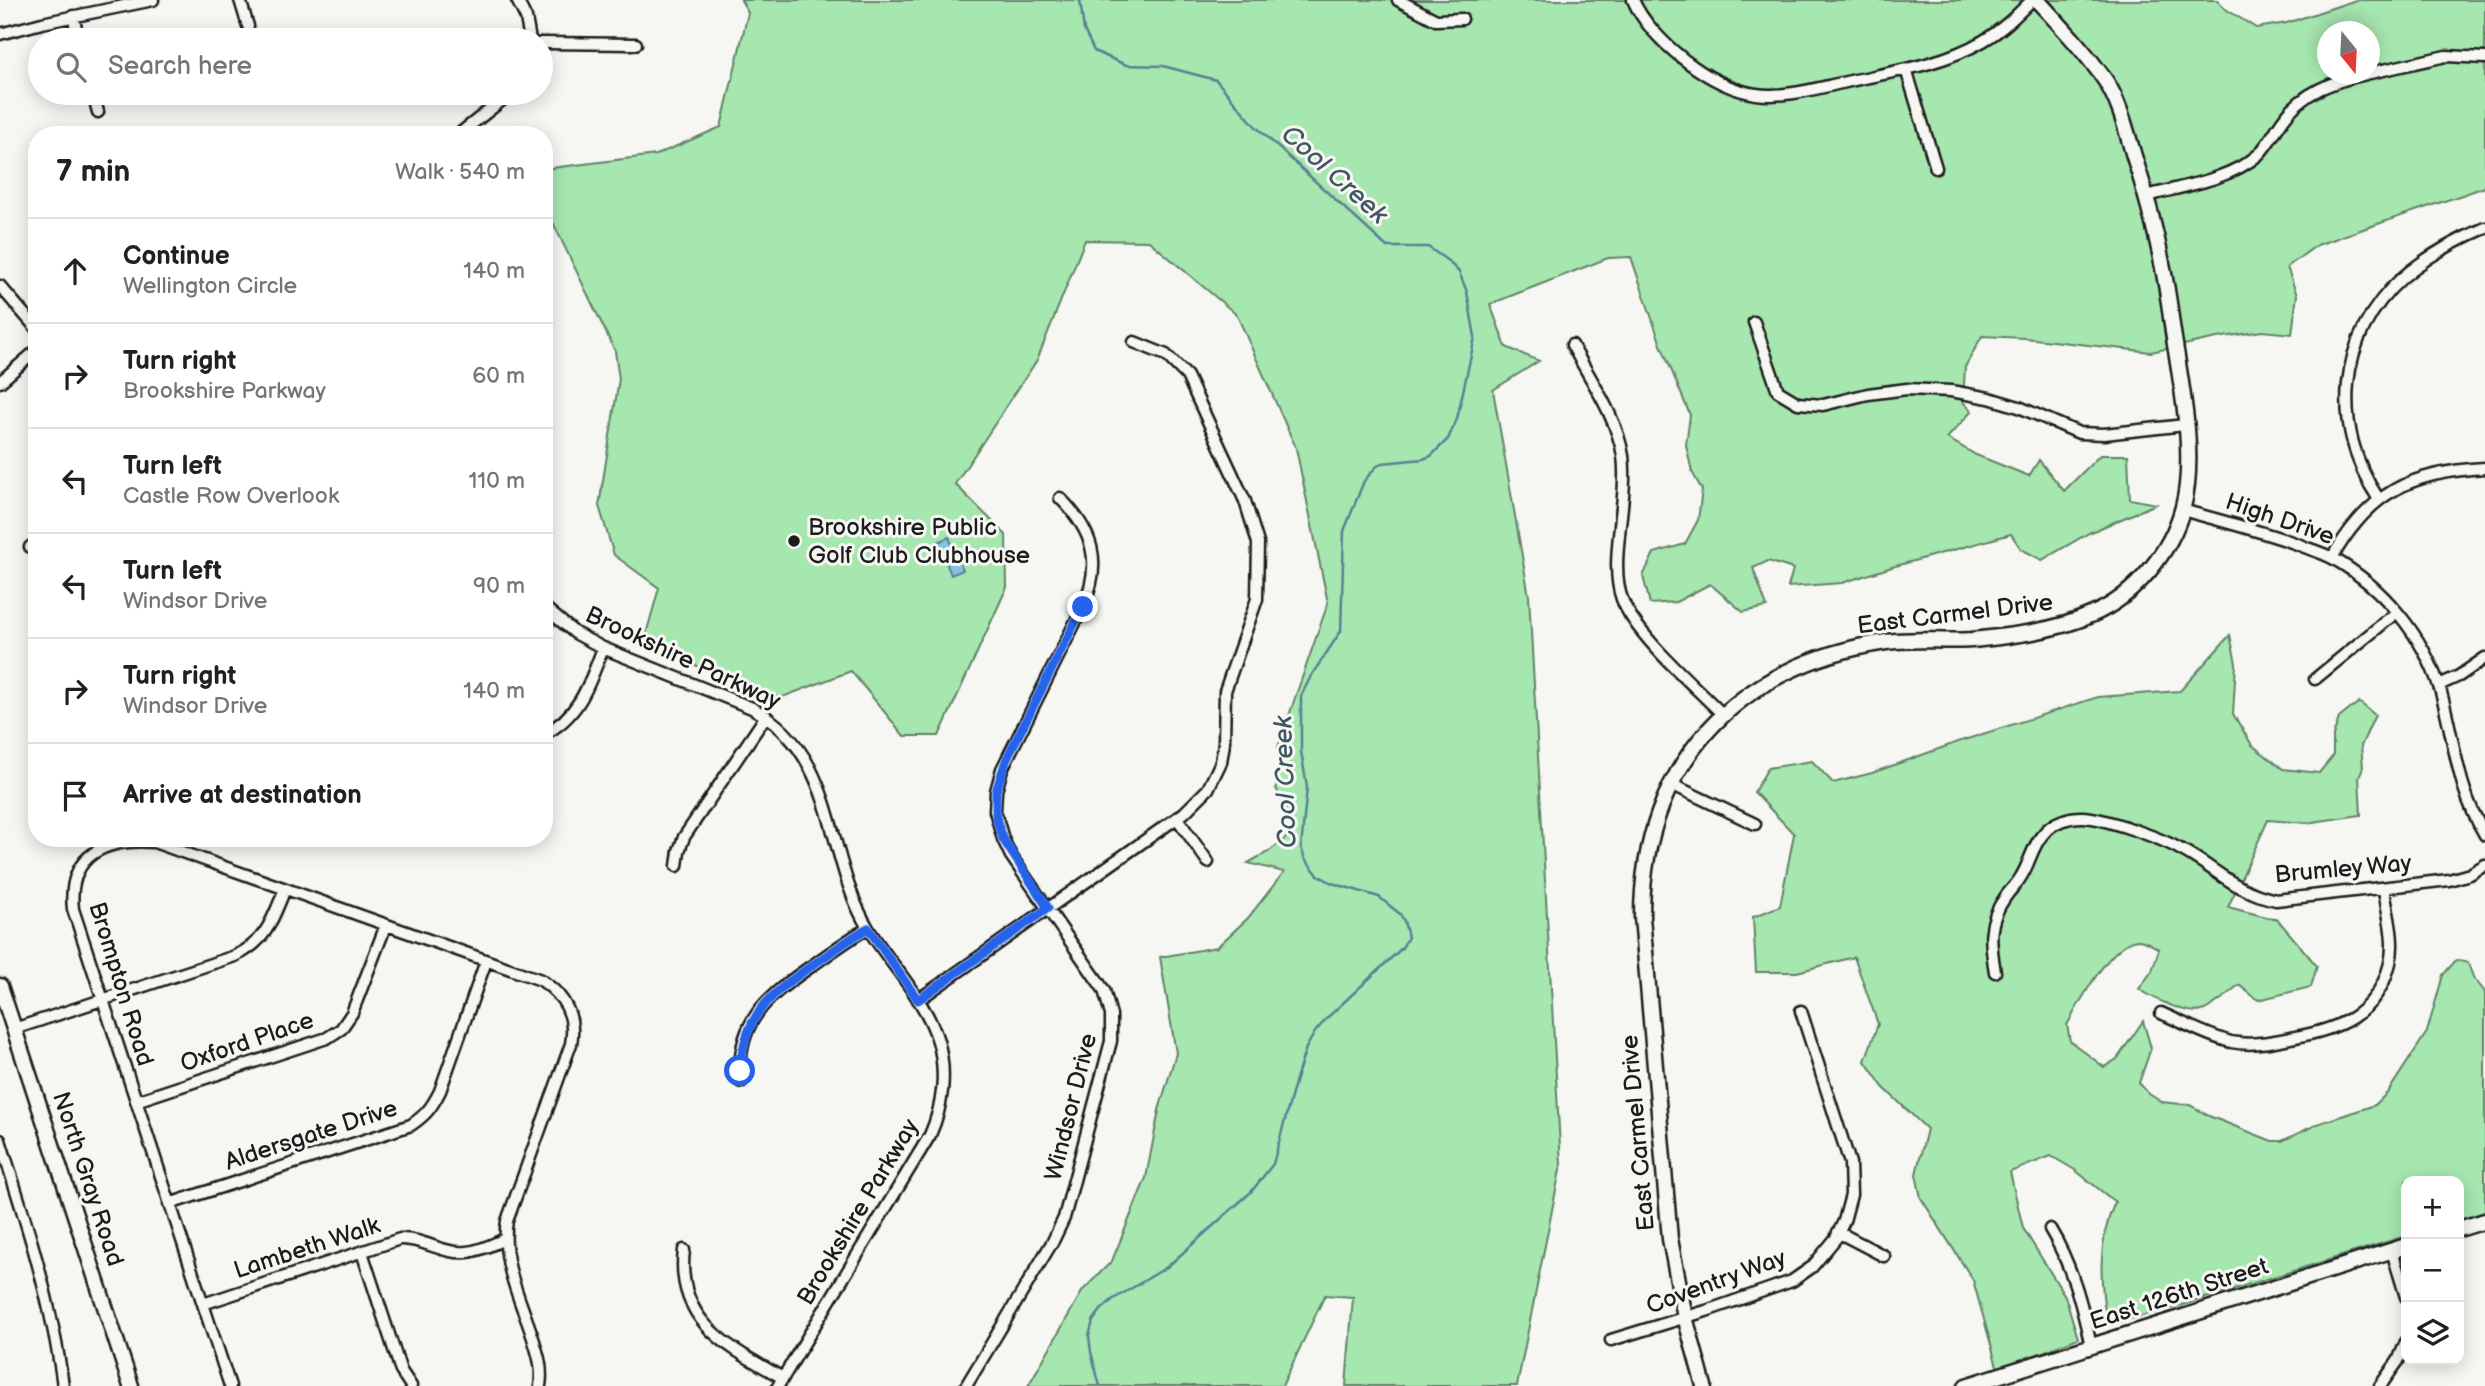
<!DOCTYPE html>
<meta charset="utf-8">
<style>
:root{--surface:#fff;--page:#f6f6f6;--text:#202124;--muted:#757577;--line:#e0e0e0}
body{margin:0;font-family:"Balsamiq Sans",sans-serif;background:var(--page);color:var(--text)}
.controls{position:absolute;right:21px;bottom:21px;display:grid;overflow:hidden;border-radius:14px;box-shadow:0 4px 18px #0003}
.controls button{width:63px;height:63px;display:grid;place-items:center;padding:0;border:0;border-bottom:2px solid var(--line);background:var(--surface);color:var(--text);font:35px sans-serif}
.compass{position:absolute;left:2317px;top:21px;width:63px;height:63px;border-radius:50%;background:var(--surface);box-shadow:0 4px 18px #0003;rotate:162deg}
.stop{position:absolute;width:21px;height:21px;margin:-16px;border:5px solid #2563eb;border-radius:50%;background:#fff}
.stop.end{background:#2563eb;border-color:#fff;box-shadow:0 2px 7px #0008}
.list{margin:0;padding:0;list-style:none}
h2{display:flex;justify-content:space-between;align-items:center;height:91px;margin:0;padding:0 28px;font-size:30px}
h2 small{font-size:23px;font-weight:400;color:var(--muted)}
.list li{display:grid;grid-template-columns:46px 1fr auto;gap:21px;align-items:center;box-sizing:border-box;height:105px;padding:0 28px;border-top:2px solid var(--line)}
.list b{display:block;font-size:26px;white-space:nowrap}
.list p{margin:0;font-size:23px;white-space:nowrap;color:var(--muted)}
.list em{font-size:23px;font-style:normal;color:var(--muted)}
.icon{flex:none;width:38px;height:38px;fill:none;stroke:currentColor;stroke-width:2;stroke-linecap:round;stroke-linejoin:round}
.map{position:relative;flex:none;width:2485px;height:1386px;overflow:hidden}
.search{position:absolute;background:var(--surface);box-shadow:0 4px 18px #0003;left:28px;top:28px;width:525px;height:77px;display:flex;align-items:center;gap:18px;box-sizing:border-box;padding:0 24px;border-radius:38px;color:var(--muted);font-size:26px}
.panel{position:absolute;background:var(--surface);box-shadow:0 4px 18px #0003;left:28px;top:126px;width:525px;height:721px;border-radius:28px}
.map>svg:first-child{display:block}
.green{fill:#a6e7b0;stroke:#618266;stroke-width:2;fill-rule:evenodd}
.water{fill:#84c1e4;stroke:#5a7f94;stroke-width:2}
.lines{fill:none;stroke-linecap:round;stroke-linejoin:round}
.stream{stroke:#5a7f94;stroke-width:2.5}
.street-casing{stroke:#1c1c1c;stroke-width:15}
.secondary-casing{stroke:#1c1c1c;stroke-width:19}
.street{stroke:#f6f6f2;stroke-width:10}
.secondary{stroke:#f6f6f2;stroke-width:14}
.route{stroke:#2563eb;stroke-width:9}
.poi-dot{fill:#1c1c1c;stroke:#f6f6f2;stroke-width:2.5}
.labels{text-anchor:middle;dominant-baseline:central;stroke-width:6;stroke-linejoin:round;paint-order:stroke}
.street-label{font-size:24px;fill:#1c1c1c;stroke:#f6f6f2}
.poi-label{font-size:24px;fill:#1c1c1c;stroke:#f6f6f2;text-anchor:start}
.water-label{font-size:26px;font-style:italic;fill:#405662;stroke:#f6f6f2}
</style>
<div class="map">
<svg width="2485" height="1386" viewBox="0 0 2485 1386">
<rect width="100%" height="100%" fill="#f6f6f2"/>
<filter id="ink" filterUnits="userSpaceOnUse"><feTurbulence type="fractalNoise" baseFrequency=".0143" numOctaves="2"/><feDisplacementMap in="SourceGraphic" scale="14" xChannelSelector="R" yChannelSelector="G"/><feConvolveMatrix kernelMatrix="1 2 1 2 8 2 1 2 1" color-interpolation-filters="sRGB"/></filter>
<g filter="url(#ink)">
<path class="green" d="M741,0H2218L2224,8L2256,28L2287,23L2356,0H2485V187L2317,245L2287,267L2297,295L2292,334L2262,331L2217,338L2151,352L2025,338L1982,336L1965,367L1963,402L1972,411L1947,438L1976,455L2029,476L2039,460L2064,491L2100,455H2128L2130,499L2156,504L2089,533L2042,560L2021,549L2011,534L1892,567L1842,583L1788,587L1793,569L1768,561L1753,568L1767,607L1743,612L1710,584L1676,602L1650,604L1643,576L1654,553L1685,544L1698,520L1702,490L1692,472L1686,445L1690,415L1661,345L1631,257L1608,258L1490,304L1506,347L1539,361L1493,390L1529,596L1561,1165L1517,1386H1346L1353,1297L1325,1295L1282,1386H1028L1083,1290L1112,1261L1146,1178L1159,1110L1176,1053L1160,957L1217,947L1248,918L1284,872L1248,863L1268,852L1295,831L1276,788L1280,767L1278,747L1328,603L1296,448L1237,315L1149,241L1085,240L1037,360L955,484L1006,535L1007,587L939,736H904L851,671L780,698L643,645L659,588L614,555L599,506L619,379L615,351L544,204V169L656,155L721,127L748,13ZM2328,32H2370V74H2328Z
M2230,635L2236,663L2233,714L2252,745L2283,769L2319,773L2333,756V736L2339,718L2359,702L2375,715L2361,746L2363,767L2359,777L2361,815L2306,823L2268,820L2228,907L2278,920L2317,966L2311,987L2258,1000L2239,985C2228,993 2214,1007 2202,1011C2187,1016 2151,997 2139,989L2152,971L2159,949C2154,946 2145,941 2139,940C2112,939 2079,1004 2067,1025L2070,1041L2104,1067L2117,1059L2143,1021L2151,1048L2139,1083L2149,1094L2162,1102L2190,1105L2209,1116L2272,1141H2282L2320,1123L2375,1105L2388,1092L2427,1032L2443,975L2456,960L2468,963L2473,977L2485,992V1212L2459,1220V1181H2406V1236L2173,1308L2107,1325C2100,1283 2097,1242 2115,1202L2075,1170L2051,1156L2010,1172L2023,1228L2065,1296L2078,1338L1998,1370L1973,1280L1921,1198L1916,1174L1927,1129L1883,1087L1865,1061L1878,1024L1854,957L1797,972H1756L1753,917L1780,906L1794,834L1754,792L1768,768L1812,761L1833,783L1872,773L1958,742L2098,697L2180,691Z"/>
<path class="water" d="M949,537L963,570L951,575L938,542Z"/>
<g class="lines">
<path class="stream" d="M1080,0L1084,30L1094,51L1126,65L1163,66L1216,80L1256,127L1387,247H1428L1448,261L1459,272L1467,292L1475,337L1457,419L1448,439L1431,456L1423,459L1382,463L1376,467L1364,481L1344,531L1341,631L1311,676L1301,696V751L1307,787L1301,848L1305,859L1318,875L1332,883L1379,897L1400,914L1404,921L1408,937L1402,948L1328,1017L1315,1032L1306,1048L1296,1079L1273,1164L1251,1192L1167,1267L1112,1300L1101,1310L1093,1321L1089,1336L1091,1352L1100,1386"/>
<g class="street-casing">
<path id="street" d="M240,0L248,26
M517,0L526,18L530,40
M1398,0L1436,20L1462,19
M1633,0C1651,41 1712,88 1756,94C1786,98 1817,88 1846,82C1891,72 1942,65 1983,41C2002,30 2017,15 2032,0
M73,16L79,40
M0,34L42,23L153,0
M541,43L636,44
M1906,69L1936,168
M2370,73L2446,56L2485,58
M93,93L98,112
M458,135L511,93
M2147,196C2183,186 2229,180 2258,155C2268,145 2275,131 2283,120C2302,92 2334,81 2366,74
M0,286L37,329
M1754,322L1778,391L1798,403L1823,405L1868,394L1907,389L1951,391L1989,398L2019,407L2079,433L2104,434L2185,425
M1572,345C1590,379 1617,417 1623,456C1629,499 1608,562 1622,599C1635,635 1695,686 1723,715
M0,382L37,350
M2378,498C2331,428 2337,336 2402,278C2427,256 2455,241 2485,228
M2182,510C2222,521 2261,531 2300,545C2311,550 2324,553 2334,559C2383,587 2423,635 2440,689C2455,740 2456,787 2485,835
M30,547L37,542
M2332,558C2369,492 2411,472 2485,468
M544,607L575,633L603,648L752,708C839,755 824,855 868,928C891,966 925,998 938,1041C947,1072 943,1106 930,1135L778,1386
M2315,679L2397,612
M2439,685L2459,676L2485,658
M544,734C580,716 590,682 603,648
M1671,784L1755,824
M1177,818L1208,862
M677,866L679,851L684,837L766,716
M1995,972C1990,942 1987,922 2006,896C2011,889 2018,883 2022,875C2030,862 2033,844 2044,833C2053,822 2068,817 2082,817C2102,817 2160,838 2178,848C2216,867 2230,890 2276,900L2449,880L2470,874L2485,865
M918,1000L1184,813L1208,789L1221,762L1224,743L1225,691L1257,599L1258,543L1245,501L1187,376L1166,355L1134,342
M2161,1013C2184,1023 2207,1036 2231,1042C2251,1046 2270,1042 2290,1038C2337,1030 2377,1016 2390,963C2396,939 2387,913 2384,889
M14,1029L235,956C267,941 272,920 285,889
M741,1082C735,1021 768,996 813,965C831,952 849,939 868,928
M136,1101L327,1038L341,1029L352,1013L386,925
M0,1140C26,1221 52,1302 63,1386
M169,1204L411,1125C426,1115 432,1107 440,1091L486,961
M2050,1229C2072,1265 2082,1305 2091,1346
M1838,1232L1884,1256
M684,1250C675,1322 729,1347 783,1378
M2392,1251L2406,1297
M362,1252L401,1371L411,1386
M203,1304L400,1239C423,1238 444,1255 467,1252C480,1251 493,1244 505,1239
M1611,1340L1706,1311L1792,1281L1812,1267L1836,1238L1844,1221L1851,1195L1850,1163L1801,1011
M230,1386L73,909C67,854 106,838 154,842L541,980C565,996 576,1016 571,1044L507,1221C500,1260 521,1301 533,1338C538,1354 543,1368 540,1386
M966,1386L1053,1241L1064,1218L1111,1041V1015L1104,990L1011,856L1003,839L995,811L996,791L1002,769L1083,607C1103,562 1093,531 1060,498
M2380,1386L2398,1361L2406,1342"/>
</g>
<g class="secondary-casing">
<path id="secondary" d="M0,986L131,1386
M2459,1229L2485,1221
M1704,1386L1685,1317L1670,1239L1642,917C1642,764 1737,664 1886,642C1914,638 1943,642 1972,640C2011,636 2056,631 2093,614C2135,596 2171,552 2183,507C2197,453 2180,381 2172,325C2165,266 2151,209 2133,153C2126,129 2119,101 2105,80C2085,51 2060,25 2037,0
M1966,1386L2406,1246"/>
</g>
<use href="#street" class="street"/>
<use href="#secondary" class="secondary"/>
</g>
</g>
<g class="lines" filter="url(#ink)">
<path class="route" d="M740,1071C744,1014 770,995 814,964C832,952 849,939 868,928L918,1000L1048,908L1003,839L996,818V791L1007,758L1083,607"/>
</g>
<circle class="poi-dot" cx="794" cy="541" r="7"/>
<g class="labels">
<g class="street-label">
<text transform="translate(2280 519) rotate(19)">High Drive</text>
<text transform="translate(1955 614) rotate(-7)">East Carmel Drive</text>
<text transform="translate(683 658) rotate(25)">Brookshire Parkway</text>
<text transform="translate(2343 869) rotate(-5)">Brumley Way</text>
<text transform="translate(121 984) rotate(73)">Brompton Road</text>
<text transform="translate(247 1042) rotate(-19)">Oxford Place</text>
<text transform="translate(1071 1107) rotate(-76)">Windsor Drive</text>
<text transform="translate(1638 1133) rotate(-95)">East Carmel Drive</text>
<text transform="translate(311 1135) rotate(-18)">Aldersgate Drive</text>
<text transform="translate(88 1179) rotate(72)">North Gray Road</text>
<text transform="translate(858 1212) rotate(-59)">Brookshire Parkway</text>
<text transform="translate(307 1248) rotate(-18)">Lambeth Walk</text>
<text transform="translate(1716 1282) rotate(-20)">Coventry Way</text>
<text transform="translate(2179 1294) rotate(-18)">East 126th Street</text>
</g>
<g class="poi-label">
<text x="808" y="527">Brookshire Public<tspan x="808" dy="28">Golf Club Clubhouse</tspan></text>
</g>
<g class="water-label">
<text transform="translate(1334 175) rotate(42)">Cool Creek</text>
<text transform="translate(1286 782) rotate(-92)">Cool Creek</text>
</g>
</g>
</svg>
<div class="controls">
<button>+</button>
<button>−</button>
<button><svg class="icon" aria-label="layers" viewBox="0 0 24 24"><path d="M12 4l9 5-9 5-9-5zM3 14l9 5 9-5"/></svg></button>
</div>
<svg class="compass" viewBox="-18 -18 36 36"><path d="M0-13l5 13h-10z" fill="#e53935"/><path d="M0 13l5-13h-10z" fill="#757577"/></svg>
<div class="stop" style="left:740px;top:1071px"></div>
<div class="stop end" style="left:1083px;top:607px"></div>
<div class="search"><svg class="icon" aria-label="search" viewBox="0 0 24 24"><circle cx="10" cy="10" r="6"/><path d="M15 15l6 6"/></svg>Search here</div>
<section class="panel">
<h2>7 min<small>Walk · 540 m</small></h2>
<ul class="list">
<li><svg class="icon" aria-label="ahead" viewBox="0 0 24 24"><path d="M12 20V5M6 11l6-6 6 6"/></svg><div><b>Continue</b><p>Wellington Circle</p></div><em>140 m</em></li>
<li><svg class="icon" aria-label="right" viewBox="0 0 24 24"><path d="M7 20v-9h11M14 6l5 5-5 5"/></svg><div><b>Turn right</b><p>Brookshire Parkway</p></div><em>60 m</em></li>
<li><svg class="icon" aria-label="left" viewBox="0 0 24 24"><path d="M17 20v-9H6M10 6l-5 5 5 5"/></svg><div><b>Turn left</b><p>Castle Row Overlook</p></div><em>110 m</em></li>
<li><svg class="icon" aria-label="left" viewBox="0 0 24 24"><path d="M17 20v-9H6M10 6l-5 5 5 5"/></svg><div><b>Turn left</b><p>Windsor Drive</p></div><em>90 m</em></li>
<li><svg class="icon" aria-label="right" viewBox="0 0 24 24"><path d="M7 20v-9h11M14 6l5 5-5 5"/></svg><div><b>Turn right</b><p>Windsor Drive</p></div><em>140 m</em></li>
<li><svg class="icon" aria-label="arrive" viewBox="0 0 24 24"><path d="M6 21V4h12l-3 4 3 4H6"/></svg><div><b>Arrive at destination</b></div></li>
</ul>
</section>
</div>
